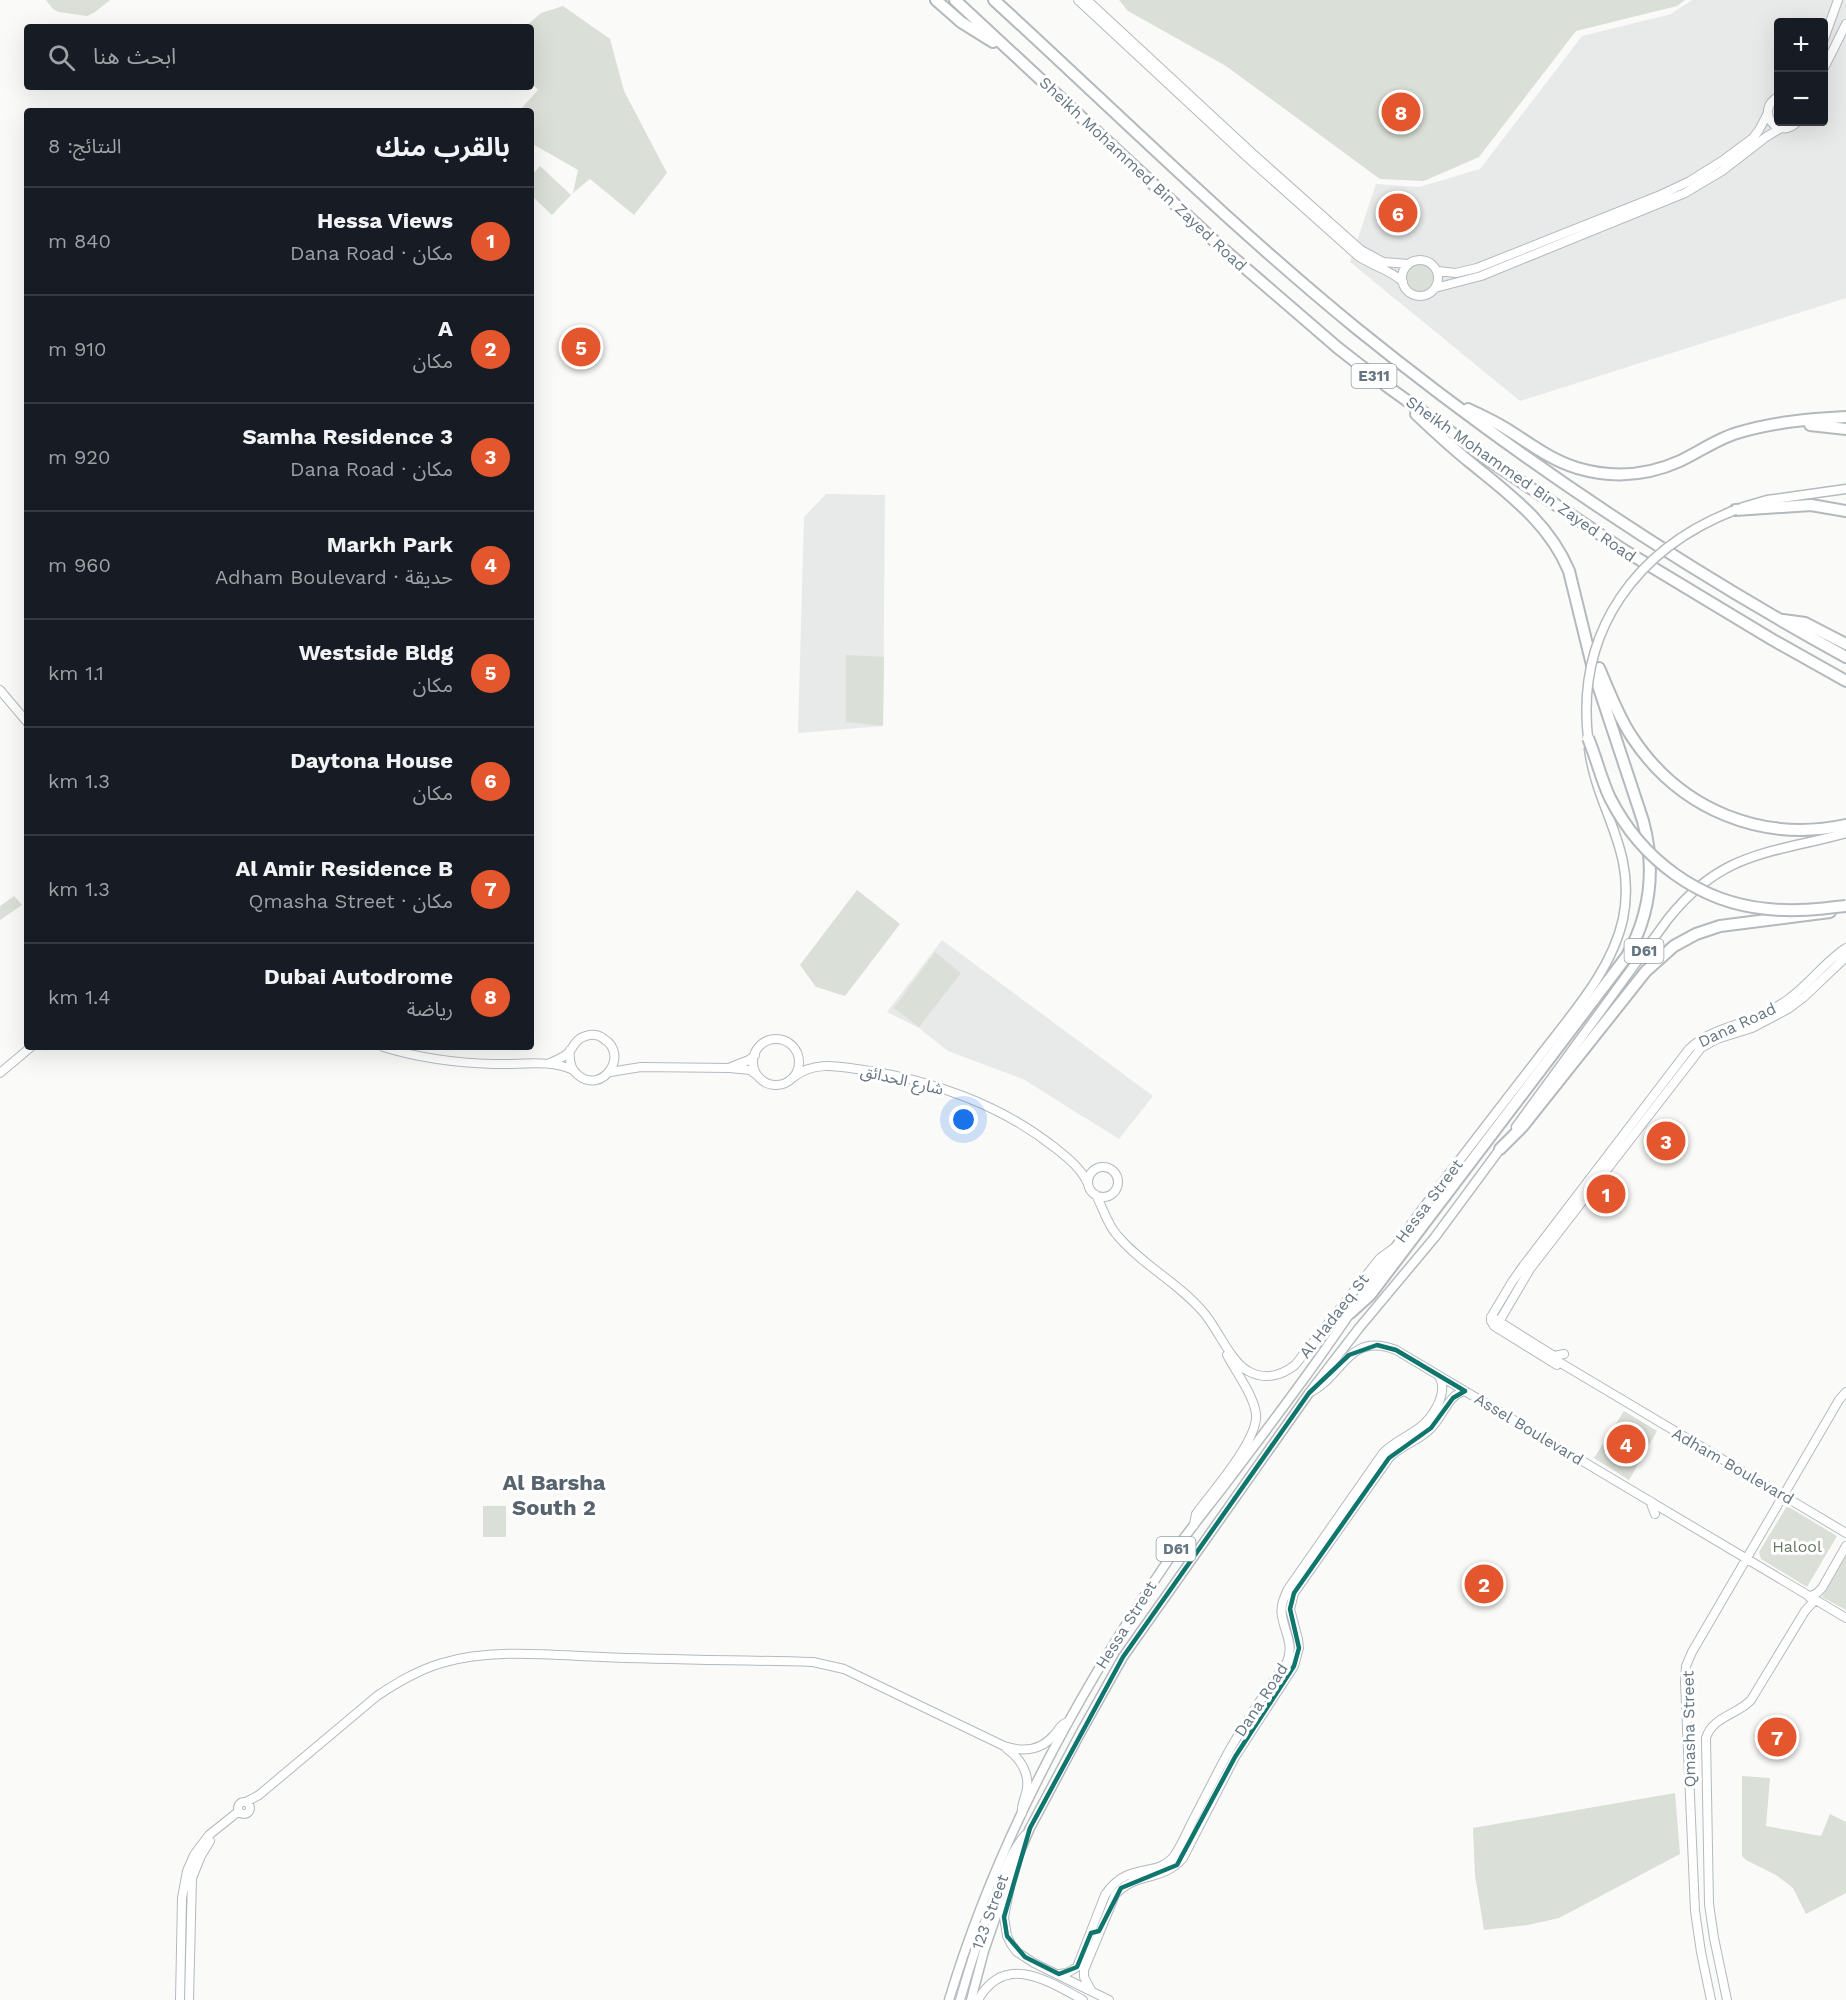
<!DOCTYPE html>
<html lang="ar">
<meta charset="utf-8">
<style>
:root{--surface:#171b24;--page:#20242c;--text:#f1f3f6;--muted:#9ea1a6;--line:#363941;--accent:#e4572e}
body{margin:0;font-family:"Work Sans","Noto Sans Arabic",sans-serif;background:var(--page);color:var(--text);direction:rtl}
.controls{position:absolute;right:18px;top:18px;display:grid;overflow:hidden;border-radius:6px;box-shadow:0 6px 24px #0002}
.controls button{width:54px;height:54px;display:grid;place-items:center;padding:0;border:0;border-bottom:2px solid var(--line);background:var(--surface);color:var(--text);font:30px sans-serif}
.you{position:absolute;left:964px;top:1120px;width:21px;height:21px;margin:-15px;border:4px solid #fff;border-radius:50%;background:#1a73e8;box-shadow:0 0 0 9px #1a73e833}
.badge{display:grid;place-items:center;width:39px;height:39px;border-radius:50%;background:var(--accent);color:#fff;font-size:20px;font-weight:700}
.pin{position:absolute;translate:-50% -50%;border:3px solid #fff;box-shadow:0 2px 6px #0006}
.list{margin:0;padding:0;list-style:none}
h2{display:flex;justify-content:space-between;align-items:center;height:78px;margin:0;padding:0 24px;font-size:26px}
h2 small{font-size:20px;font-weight:400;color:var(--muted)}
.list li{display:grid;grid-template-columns:39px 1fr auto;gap:18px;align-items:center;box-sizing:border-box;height:108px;padding:0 24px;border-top:2px solid var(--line)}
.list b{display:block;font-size:22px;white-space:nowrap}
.list p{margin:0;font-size:20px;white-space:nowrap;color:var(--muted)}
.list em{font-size:20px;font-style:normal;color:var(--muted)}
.icon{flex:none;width:33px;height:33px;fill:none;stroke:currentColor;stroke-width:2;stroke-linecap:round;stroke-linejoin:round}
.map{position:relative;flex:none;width:1846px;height:2000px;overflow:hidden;direction:ltr}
.search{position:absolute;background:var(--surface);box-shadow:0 6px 24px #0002;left:24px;top:24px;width:510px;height:66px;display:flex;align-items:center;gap:15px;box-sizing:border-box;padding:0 21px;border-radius:6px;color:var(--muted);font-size:22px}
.panel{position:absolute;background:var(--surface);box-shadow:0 6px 24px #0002;left:24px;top:108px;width:510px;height:942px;border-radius:6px;direction:rtl}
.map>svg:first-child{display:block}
.built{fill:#e8e9e9;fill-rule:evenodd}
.green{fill:#dadfd7}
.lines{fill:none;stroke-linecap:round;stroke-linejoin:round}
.secondary-casing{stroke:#b3babf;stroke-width:10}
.primary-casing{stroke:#b5babe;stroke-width:11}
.highway-casing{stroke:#b4b9bd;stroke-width:14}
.secondary{stroke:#fff;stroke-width:8}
.primary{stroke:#fff;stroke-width:8}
.highway{stroke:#fff;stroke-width:10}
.primary-bridge-casing{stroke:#b5babe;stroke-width:11;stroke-linecap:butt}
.highway-bridge-casing{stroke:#b4b9bd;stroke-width:14;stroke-linecap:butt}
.primary-bridge{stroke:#fff;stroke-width:8}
.highway-bridge{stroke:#fff;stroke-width:10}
.marked{fill:none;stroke:#0f766e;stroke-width:4.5;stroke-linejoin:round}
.labels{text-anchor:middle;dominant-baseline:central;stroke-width:6;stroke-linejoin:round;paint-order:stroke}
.shield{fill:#fff;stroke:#939fa8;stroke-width:1.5}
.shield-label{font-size:15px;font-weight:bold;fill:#657683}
.street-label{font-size:16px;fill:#657683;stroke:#fff}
.park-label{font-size:16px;fill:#687a64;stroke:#fff}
.district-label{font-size:22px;font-weight:bold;fill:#57646e;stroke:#fff}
</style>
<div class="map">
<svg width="1846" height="2000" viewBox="0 0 1846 2000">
<rect width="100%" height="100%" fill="#fafaf8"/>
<path class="built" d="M1692,0H1846V298L1520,401L1350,262L1376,184L1419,187L1480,169L1582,36L1671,14ZM1778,22H1824V122H1778Z
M826,494L885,495L883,726L798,733L804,517Z
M942,940L1153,1096L1119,1139L1023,1079L948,1051L919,1028L887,1012Z"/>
<path class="green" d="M46,0H110L95,12L87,16L59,12L53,9Z
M1119,0H1685L1677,6L1576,31L1479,157L1424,181L1380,179L1226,66L1128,11Z
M563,6L610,39L624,91L667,173L634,215L590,179L573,193L578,170L531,143V111H519L538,90L531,82V27H525L541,13Z
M540,166L571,195L552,215L531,195V176Z
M1406 278a14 14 0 1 1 28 0a14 14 0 1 1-28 0Z
M846,655L884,657L883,726L846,722Z
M857,890L900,924L845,996L816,987L800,965Z
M14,896L22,905L0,920V906Z
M935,952L961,973L919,1027L894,1008Z
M1624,1411L1657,1431L1629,1480L1594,1458Z
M483,1506H506V1537H483Z
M1787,1506L1837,1536L1807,1587L1761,1559L1759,1552Z
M1846,1556V1610L1822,1597Z
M1742,1776L1770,1778L1766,1826L1821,1836L1830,1814L1846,1822V1893L1806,1914L1793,1888L1776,1875L1746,1860L1742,1856Z
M1675,1793L1680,1854L1559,1918L1528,1925L1484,1930L1475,1875L1473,1828Z"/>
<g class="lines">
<g class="secondary-casing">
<path id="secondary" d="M1078,0L1247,157L1358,256C1372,266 1391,270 1403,282
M1087,0L1252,153L1361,250L1383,262L1408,264
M1824,39L1838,0
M1824,68L1846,24
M1778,97C1754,110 1778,142 1797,122
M1402 278a18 18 0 1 1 36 0a18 18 0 1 1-36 0Z
M1437,271L1456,273L1477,268L1658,196L1690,181L1722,161L1753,138L1759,130L1768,113
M1435,288L1481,276L1685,193L1722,171L1766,137L1781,128
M0,690L27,722
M753 1062a23 23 0 1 1 46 0a23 23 0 1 1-46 0Z
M383,1047C419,1058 456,1063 494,1064C519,1065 550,1059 573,1070
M550,1063C557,1060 565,1057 570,1051C575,1044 577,1038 586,1036C592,1034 599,1035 604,1039C630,1055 602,1095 578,1075C570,1069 569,1060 570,1050
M731,1067L749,1060L755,1055
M610,1072L641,1067L730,1068L750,1070L758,1076
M0,1073L31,1047
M794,1077C814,1060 841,1067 864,1070C931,1080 1001,1105 1054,1147C1068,1158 1081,1168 1088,1184
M1088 1182a15 15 0 1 1 30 0a15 15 0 1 1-30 0Z
M1096,1195C1103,1208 1107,1224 1117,1235C1142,1265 1179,1283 1204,1313C1217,1328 1231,1362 1248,1371C1264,1380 1281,1376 1295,1365L1380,1258L1394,1248
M1491,1317L1512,1282L1524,1265L1689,1049C1705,1033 1725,1029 1746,1021C1761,1016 1774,1009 1787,1000C1809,985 1824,962 1846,948
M1491,1317V1321L1494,1326L1557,1365
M1495,1319L1554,1356L1564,1354
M1496,1327L1530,1269L1701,1048L1717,1039L1752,1028L1788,1009L1804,997L1846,957
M1559,1362L1846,1533
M1309,1393C1344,1376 1348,1331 1396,1350L1846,1618
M1650,1501L1655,1514
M1194,1525L1196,1514C1212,1492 1259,1439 1256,1414C1254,1396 1236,1372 1227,1355
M1809,1597L1817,1593L1822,1588L1846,1546
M1007,1749C1021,1759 1031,1775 1026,1793C1024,1801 1021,1805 1022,1813
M238 1808a6 6 0 1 1 12 0a6 6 0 1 1-12 0Z
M246,1802L259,1795L377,1696C398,1682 418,1670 442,1663C491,1648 552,1655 602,1657C672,1660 742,1660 813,1662L844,1669L1004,1746C1022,1752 1041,1751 1054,1735C1059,1730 1060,1724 1068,1722
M1013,1872L1004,1917L1007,1936L1011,1944L1017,1952L1034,1963L1109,2000
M1059,1974L1067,1973L1077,1967L1105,1895C1128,1860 1156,1879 1174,1856C1181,1846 1186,1834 1191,1824C1202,1803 1212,1783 1223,1762C1241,1728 1264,1694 1287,1662C1294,1644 1285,1634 1282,1616C1280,1606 1284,1598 1288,1589L1383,1453C1394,1442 1407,1437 1419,1428C1433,1418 1450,1391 1438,1375
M1091,1990L1084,1977V1970L1115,1895C1136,1871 1161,1883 1183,1858L1235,1757L1294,1666L1299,1648L1298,1639L1290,1609L1294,1593L1389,1458C1401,1445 1419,1441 1431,1428C1443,1417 1448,1394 1465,1391
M180,2000L182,1898L187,1871L194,1855L209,1835L239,1811
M189,2000L192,1878L201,1856L210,1841
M960,2000C970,1965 981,1931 994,1898C1002,1876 1010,1853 1025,1835
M978,2000C1005,1952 1048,1981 1083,2000
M1711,2000L1701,1952L1695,1911L1685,1682L1686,1666L1692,1652L1839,1400L1846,1392
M1727,2000L1714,1938L1709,1904L1706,1738C1712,1717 1737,1715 1751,1700L1805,1611L1815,1600"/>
</g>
<g class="primary-casing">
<path id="primary" d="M1743,507L1767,500L1846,489
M1516,1127L1668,919C1722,851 1769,854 1846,833
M949,2000C996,1844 1075,1697 1167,1562C1184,1536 1205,1511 1224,1486C1249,1453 1274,1420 1298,1387C1342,1328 1381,1265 1424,1207C1461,1158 1498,1110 1536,1061C1568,1018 1611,973 1623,919C1637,850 1597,811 1589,749
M971,2000L984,1951L1013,1867L1030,1828L1081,1732L1123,1657L1309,1393L1359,1328L1435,1237L1503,1145"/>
</g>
<g class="highway-casing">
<path id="highway" d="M936,0L961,22L993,42
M955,0L1222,248L1338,348L1388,387L1502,469L1622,549L1773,640L1846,681
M994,0C1114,110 1230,225 1356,328C1509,452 1673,562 1846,657
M1468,409C1481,415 1494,421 1505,428C1528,442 1550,460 1577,468C1611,478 1647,476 1680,461C1699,452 1717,439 1737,433C1773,422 1809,419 1846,417
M1810,425L1846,429
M1735,510L1811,505L1846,511
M1783,620L1805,623L1846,644
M1599,668C1609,691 1618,716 1632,737C1680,810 1762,843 1846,825
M1500,1149L1523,1126L1646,971L1674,946L1696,934L1720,926L1830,912
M1350,1313L1370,1295L1627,956C1651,913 1656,869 1643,821L1594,673L1569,571C1549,523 1510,495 1471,463C1452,448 1434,431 1416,414"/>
</g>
<use href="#secondary" class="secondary"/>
<use href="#primary" class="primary"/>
<use href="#highway" class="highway"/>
<g class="primary-bridge-casing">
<path id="primary-bridge" d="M1588,738C1576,630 1637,548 1735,510"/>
</g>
<g class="highway-bridge-casing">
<path id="highway-bridge" d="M1588,738C1596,757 1601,779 1610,798C1641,859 1699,903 1768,909C1794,912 1820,909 1846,906"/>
</g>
<use href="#primary-bridge" class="primary-bridge"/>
<use href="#highway-bridge" class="highway-bridge"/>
</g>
<path class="marked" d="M1377,1345L1396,1350L1465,1391L1453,1398L1431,1428L1389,1458L1294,1593L1290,1609L1299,1648L1294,1666L1235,1757L1177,1865L1121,1888L1099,1931L1091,1933L1077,1967L1059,1974L1025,1957L1007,1936L1004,1917L1030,1828L1123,1657L1309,1393L1349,1355Z"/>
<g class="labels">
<g class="shield">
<rect x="1351.5" y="364" width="45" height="24" rx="4.5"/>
<rect x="1624.5" y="939" width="39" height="24" rx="4.5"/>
<rect x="1156.5" y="1537" width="39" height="24" rx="4.5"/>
</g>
<g class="shield-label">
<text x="1374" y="376">E311</text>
<text x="1644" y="951">D61</text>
<text x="1176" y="1549">D61</text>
</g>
<g class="street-label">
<text transform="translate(1143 174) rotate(43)">Sheikh Mohammed Bin Zayed Road</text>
<text transform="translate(1521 479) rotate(35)">Sheikh Mohammed Bin Zayed Road</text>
<text transform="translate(1737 1025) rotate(-25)">Dana Road</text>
<text transform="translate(902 1080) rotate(13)">شارع الحدائق</text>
<text transform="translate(1429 1201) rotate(-53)">Hessa Street</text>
<text transform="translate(1334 1316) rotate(-52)">Al Hadaeq St</text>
<text transform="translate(1529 1429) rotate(31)">Assel Boulevard</text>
<text transform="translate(1733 1466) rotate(30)">Adham Boulevard</text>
<text transform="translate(1126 1625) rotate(-58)">Hessa Street</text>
<text transform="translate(1261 1700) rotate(-57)">Dana Road</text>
<text transform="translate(1689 1729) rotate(-91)">Qmasha Street</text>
<text transform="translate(990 1912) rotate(-70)">123 Street</text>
</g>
<g class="park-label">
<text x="1797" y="1546">Halool</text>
</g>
<g class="district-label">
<text x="554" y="1482">Al Barsha<tspan x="554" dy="25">South 2</tspan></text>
</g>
</g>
</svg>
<div class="controls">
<button>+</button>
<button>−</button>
</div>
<div class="you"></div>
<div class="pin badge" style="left:1606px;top:1194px">1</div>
<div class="pin badge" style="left:1484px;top:1584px">2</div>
<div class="pin badge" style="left:1666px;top:1141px">3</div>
<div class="pin badge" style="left:1626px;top:1444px">4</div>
<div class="pin badge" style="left:581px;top:347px">5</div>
<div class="pin badge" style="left:1398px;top:213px">6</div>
<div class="pin badge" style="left:1777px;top:1737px">7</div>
<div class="pin badge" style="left:1401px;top:112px">8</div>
<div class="search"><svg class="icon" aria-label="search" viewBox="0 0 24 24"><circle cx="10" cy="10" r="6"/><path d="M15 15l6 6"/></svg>ابحث هنا</div>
<section class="panel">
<h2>بالقرب منك<small>النتائج: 8</small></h2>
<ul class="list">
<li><span class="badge">1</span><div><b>Hessa Views</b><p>مكان · Dana Road</p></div><em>840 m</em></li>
<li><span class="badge">2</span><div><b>A</b><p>مكان</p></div><em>910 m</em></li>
<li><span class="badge">3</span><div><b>Samha Residence 3</b><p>مكان · Dana Road</p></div><em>920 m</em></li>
<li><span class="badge">4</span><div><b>Markh Park</b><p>حديقة · Adham Boulevard</p></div><em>960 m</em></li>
<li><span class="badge">5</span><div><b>Westside Bldg</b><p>مكان</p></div><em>1.1 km</em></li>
<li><span class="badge">6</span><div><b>Daytona House</b><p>مكان</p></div><em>1.3 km</em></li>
<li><span class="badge">7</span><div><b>Al Amir Residence B</b><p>مكان · Qmasha Street</p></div><em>1.3 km</em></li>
<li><span class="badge">8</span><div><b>Dubai Autodrome</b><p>رياضة</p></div><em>1.4 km</em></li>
</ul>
</section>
</div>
